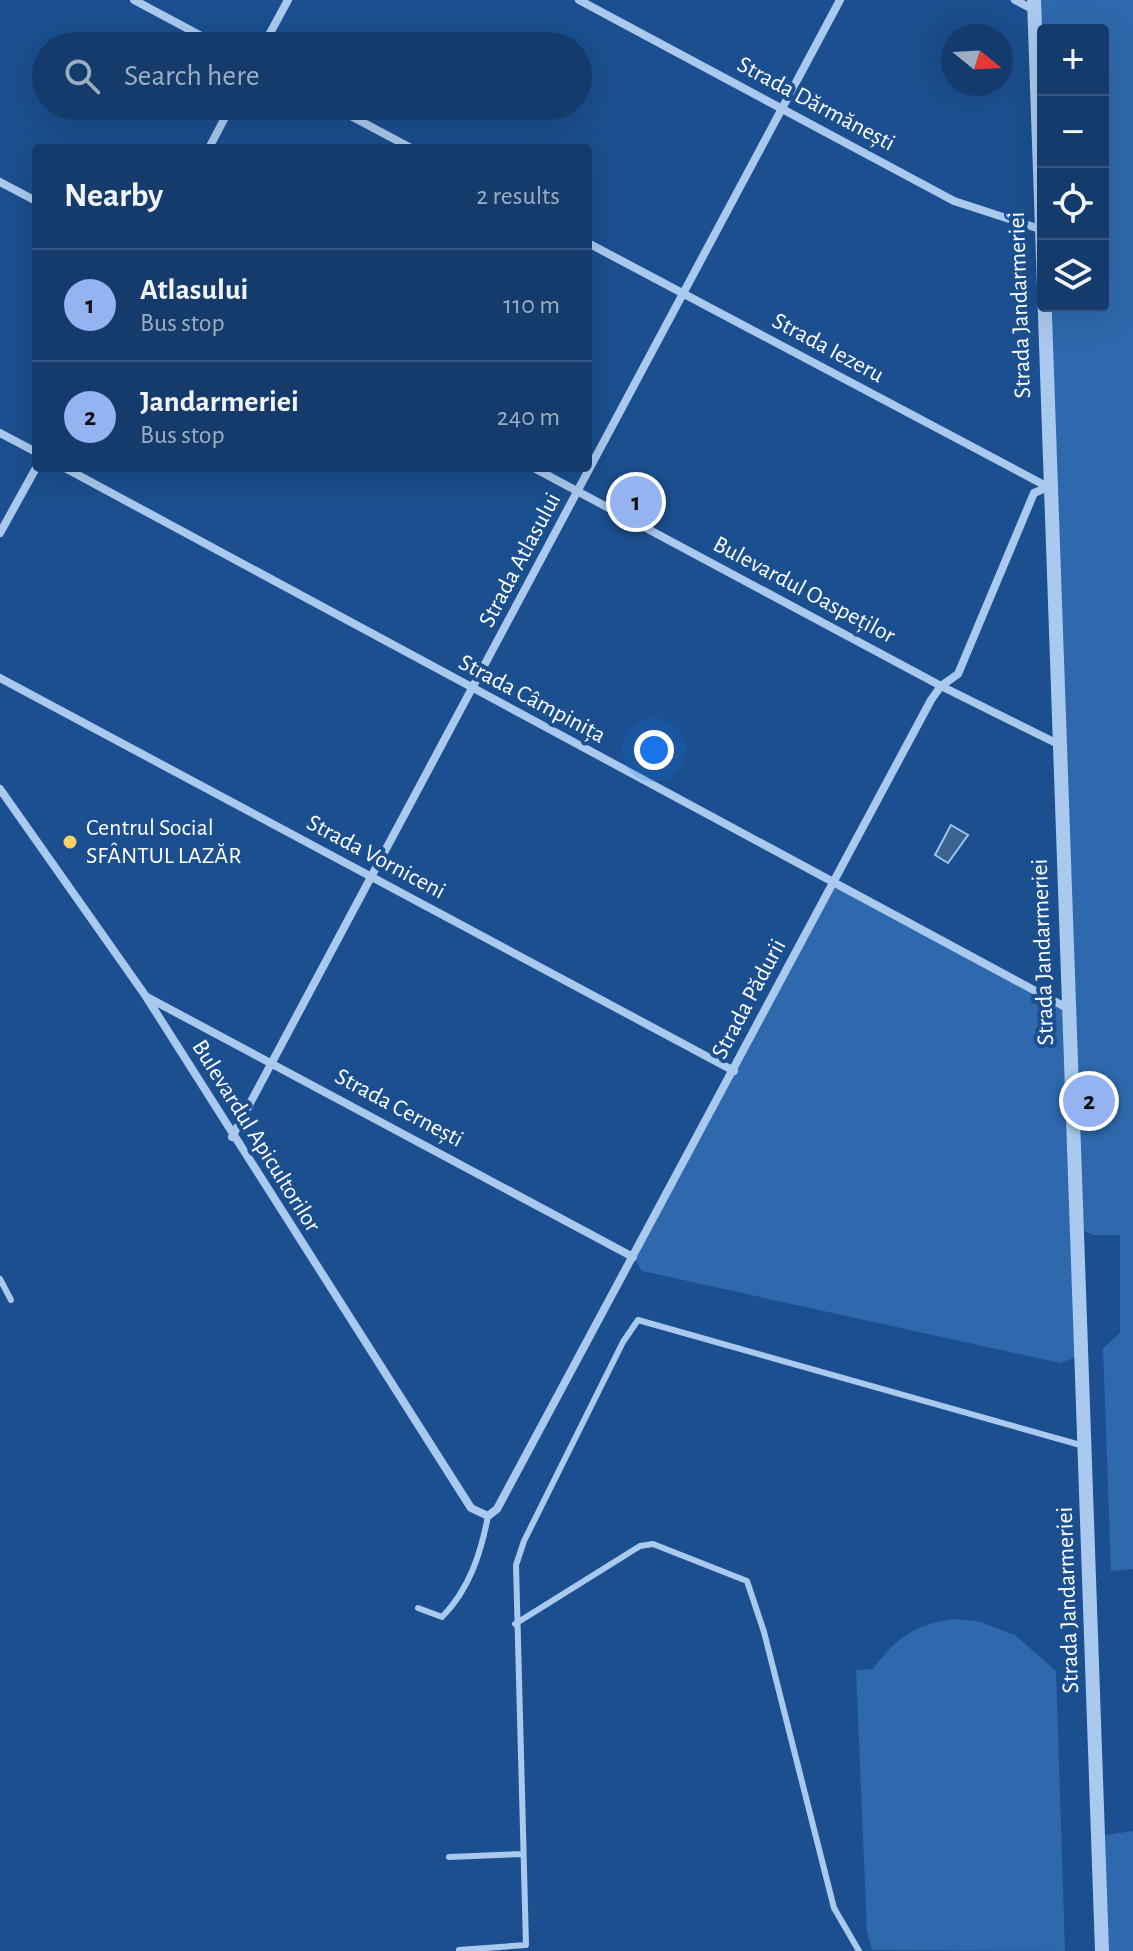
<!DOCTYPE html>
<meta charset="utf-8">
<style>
:root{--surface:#143b6b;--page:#1d4271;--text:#f1f3f6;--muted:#9dadc1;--line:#33557e;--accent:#95b2f1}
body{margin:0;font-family:"Alegreya Sans",sans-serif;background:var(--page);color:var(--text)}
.controls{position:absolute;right:24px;top:24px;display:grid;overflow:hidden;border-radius:8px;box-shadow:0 8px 32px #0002}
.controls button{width:72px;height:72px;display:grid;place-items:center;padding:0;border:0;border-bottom:2px solid var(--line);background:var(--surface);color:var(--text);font:40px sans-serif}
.compass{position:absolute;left:941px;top:24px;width:72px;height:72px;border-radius:50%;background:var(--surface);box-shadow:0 8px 32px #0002;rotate:108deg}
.you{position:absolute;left:654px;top:750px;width:28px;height:28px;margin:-20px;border:6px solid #fff;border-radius:50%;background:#1a73e8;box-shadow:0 0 0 12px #1a73e833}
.badge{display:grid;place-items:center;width:52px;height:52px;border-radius:50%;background:var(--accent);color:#111;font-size:26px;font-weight:700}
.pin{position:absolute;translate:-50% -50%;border:4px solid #fff;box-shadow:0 2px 8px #0006}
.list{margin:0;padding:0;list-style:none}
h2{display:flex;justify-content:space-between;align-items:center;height:104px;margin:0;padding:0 32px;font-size:34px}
h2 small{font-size:26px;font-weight:400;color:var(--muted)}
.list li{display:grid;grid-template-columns:52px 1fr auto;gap:24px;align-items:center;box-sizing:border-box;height:112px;padding:0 32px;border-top:2px solid var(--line)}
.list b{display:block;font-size:30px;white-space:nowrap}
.list p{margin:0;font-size:26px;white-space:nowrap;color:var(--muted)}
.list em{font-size:26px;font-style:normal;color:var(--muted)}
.icon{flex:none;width:44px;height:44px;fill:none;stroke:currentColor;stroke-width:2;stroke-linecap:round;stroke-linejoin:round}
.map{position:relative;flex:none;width:1133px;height:1951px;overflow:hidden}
.search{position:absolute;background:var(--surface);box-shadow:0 8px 32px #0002;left:32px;top:32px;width:560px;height:88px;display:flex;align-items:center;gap:20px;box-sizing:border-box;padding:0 28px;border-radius:44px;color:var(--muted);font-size:30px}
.panel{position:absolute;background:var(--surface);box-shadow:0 8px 32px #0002;left:32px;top:144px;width:560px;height:328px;border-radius:8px}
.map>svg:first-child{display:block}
.green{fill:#2e69ad;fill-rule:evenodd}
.water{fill:#3c6290;stroke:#9cc4f0;stroke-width:2}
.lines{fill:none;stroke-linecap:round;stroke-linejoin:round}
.service{stroke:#a9c9ee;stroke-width:6}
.minor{stroke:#a9c9ee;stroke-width:8}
.tertiary{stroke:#a9c9ee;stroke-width:14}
.poi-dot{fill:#ffd166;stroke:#1b4f8f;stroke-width:3}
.labels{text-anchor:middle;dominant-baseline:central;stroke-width:8;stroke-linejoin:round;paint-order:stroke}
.street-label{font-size:24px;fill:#fff;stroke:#1b4f8f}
.poi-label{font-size:24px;fill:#fff;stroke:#1b4f8f;text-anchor:start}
</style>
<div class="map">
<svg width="1133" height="1951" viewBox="0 0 1133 1951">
<rect width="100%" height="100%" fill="#1b4f8f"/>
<path class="green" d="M1034,0H1133V1569L1111,1571L1103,1348L1120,1333V1235H1094L1078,1228L1082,1355L1060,1363L642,1271L633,1257L834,883L1067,1007ZM1043,30H1103V306H1043Z
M952,1619L977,1621L1015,1635L1056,1671L1065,1951L872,1950L867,1932L856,1670L873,1669C896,1638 914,1625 952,1619Z
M1133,1831V1951H1102L1098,1836Z"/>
<path class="water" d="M951,825L968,835L948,863L935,855Z"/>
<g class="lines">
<path class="service" d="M0,1279L11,1300
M418,1608L442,1617C469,1590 481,1553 488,1516
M515,1624L640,1546L653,1544L747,1581L764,1632L834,1908L859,1951
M449,1857L523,1854
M459,1950L526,1945L516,1565L524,1541L623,1342L638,1320L1084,1446"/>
<path class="minor" d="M134,0L220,46
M579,0L954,201L1040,229
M1015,0L1034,10
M263,46L288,0
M332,106L411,148
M209,148L231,106
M0,182L36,201
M588,243L1048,487
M0,433L36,452
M65,468L1067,1008
M534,468L941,686L1058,744
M0,533L36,468
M0,678L734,1071
M0,789L145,995L471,1508L488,1516L497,1509L931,700L941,686L958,674L1034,493L1048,487
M147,997L633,1257
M232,1137L840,0"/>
<path class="tertiary" d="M1034,0L1102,1951"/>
</g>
<circle class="poi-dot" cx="70" cy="842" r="8"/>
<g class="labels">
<g class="street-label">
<text transform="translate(816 104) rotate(28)">Strada Dărmănești</text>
<text transform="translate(1020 305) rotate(-92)">Strada Jandarmeriei</text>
<text transform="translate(828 348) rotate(28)">Strada Iezeru</text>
<text transform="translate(520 560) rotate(-62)">Strada Atlasului</text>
<text transform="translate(804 590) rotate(28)">Bulevardul Oaspeților</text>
<text transform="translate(532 699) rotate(28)">Strada Câmpinița</text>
<text transform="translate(376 857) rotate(28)">Strada Vorniceni</text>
<text transform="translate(1043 952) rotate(-92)">Strada Jandarmeriei</text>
<text transform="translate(749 999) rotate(-62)">Strada Pădurii</text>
<text transform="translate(399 1108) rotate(28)">Strada Cernești</text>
<text transform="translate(256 1136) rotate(58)">Bulevardul Apicultorilor</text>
<text transform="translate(1068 1600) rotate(-92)">Strada Jandarmeriei</text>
</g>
<g class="poi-label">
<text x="86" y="828">Centrul Social<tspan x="86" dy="28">SFÂNTUL LAZĂR</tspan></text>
</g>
</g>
</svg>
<div class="controls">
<button>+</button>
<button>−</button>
<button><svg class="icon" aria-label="locate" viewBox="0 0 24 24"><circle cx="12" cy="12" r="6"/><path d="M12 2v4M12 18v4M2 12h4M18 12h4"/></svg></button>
<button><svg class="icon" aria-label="layers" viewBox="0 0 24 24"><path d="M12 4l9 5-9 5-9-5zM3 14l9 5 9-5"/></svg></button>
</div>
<svg class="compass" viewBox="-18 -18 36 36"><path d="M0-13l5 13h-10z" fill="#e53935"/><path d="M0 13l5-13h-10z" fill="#9dadc1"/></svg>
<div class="you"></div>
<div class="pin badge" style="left:636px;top:502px">1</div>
<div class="pin badge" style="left:1089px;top:1101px">2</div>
<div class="search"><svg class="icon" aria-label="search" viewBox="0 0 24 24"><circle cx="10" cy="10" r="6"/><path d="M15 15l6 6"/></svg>Search here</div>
<section class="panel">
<h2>Nearby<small>2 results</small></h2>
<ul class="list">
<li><span class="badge">1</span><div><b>Atlasului</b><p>Bus stop</p></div><em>110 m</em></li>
<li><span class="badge">2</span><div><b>Jandarmeriei</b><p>Bus stop</p></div><em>240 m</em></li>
</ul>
</section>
</div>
